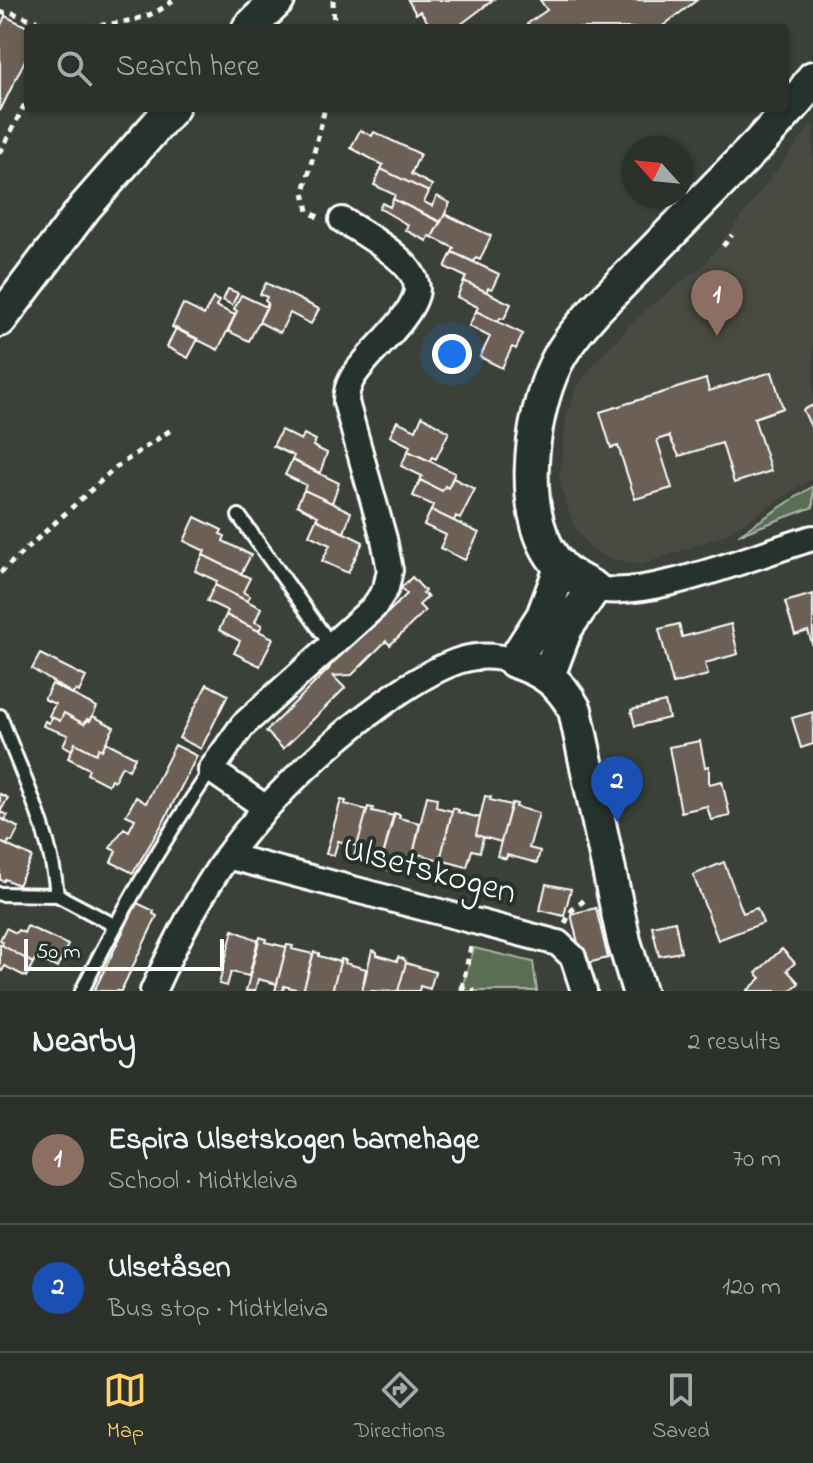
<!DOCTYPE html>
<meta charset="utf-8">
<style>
:root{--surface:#2c312b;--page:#343933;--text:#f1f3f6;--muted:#a6a9a9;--line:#484c47;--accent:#ffd166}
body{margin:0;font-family:"Indie Flower",sans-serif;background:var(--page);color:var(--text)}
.compass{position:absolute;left:621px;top:136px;width:72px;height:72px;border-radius:50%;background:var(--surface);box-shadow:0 2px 6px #0004;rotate:297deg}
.scale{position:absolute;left:24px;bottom:20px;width:200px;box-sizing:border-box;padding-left:8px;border:4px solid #fff;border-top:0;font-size:22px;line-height:28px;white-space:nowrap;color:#fff;-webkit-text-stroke:6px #26332d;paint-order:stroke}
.you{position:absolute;left:452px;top:354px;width:28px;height:28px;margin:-20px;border:6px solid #fff;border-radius:50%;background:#1a73e8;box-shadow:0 0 0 12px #1a73e833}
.badge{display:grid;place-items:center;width:52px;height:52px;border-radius:50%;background:var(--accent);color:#fff;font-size:26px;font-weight:700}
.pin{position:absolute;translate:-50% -66px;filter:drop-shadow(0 2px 4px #0008)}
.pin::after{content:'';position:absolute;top:42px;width:28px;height:24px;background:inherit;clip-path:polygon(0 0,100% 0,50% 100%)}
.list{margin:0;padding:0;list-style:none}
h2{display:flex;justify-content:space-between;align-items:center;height:104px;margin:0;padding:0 32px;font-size:34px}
h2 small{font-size:26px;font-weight:400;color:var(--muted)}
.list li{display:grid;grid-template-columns:52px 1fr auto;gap:24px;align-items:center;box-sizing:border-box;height:128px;padding:0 32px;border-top:2px solid var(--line)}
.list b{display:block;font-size:30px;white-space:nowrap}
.list p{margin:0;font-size:26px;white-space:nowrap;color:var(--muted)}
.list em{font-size:26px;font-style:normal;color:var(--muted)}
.icon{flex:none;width:44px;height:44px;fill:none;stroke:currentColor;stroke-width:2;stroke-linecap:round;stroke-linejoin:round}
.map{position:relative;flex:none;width:813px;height:991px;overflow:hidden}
.search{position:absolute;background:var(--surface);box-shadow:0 2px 6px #0004;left:24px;right:24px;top:24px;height:88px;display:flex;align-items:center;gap:20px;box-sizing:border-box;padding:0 28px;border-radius:8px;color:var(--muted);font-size:30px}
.sheet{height:360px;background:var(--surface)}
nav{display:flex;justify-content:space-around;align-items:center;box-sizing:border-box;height:112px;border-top:2px solid var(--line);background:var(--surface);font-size:22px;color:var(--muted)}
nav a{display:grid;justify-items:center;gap:4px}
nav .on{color:var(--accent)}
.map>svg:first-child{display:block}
.built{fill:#4a4b42}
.green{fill:#5a6e52;stroke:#acb6a8;stroke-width:2}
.building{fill:#6c6156;stroke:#fff;stroke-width:2}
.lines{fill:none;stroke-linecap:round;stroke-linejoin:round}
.lane-casing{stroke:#fff;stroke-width:18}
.street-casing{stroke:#fff;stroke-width:30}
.secondary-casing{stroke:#fff;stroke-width:38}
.path{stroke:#fff;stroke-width:5;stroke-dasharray:6 6;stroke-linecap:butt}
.lane{stroke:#26332d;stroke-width:12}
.street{stroke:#26332d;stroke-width:24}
.secondary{stroke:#26332d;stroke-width:32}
.labels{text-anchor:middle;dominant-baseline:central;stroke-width:8;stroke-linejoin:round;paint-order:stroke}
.street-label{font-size:36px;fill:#fff;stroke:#26332d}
</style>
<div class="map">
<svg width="813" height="991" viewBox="0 0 813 991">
<rect width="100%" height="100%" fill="#3b4139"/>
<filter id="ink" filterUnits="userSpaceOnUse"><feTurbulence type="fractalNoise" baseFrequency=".0125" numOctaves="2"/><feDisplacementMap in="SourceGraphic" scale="16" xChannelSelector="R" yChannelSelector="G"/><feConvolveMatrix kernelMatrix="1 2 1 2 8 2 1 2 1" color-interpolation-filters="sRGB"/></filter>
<g filter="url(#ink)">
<path class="built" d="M813,123V478L725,535L641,565L609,558L589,547L573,524L559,481L567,414L578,385L598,359L643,312L705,264Z"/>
<path class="green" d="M813,486V507L738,535Z
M474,948L533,962L537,991H461Z"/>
<path class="building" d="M408,0H493L456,28H432L420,11L416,14Z
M540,0H697L660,28H530L527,24L547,10Z
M5,16L30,28L28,54L0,111V27Z
M360,130L372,136L374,132L420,154L411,174L432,185L429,192L381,169L383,165L351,148Z
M381,169L429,192L424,202L432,206L437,196L450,203L441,222L393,199L395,195L374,185Z
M393,199L440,222L432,237L429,236L427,241L405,230L408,225L379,208L382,203L390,207Z
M445,214L491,236L480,260L476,258L474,262L452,252L454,248L432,237Z
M452,252L499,274L492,289L488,288L486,292L464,281L466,277L445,267Z
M464,281L511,304L504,319L500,318L498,322L476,311L478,307L457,297Z
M266,283L319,309L311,324L290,313L280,333L259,322L268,303L265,301L267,297L260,294Z
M228,289L238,293L232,305L223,300Z
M241,295L267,307L249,341L228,331L237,311L234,309Z
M213,298L219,301L216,306L235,315L218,350L172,327L183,304L204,315Z
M476,311L523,334L516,349L512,347L502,368L480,357L490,337L469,326Z
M176,328L198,339L188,358L167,347Z
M772,372L783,408L754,418L771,471L734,483L722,443L679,456L669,436L657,440L672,488L635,499L618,446L611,448L600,412L706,379L709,391Z
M813,405V431L803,410Z
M422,416L449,432L436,459L432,457L430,461L408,451L410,446L390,436L397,421L416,430Z
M281,430L301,440L304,434L316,440L313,446L327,453L320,473L292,460L294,456L273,446Z
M408,451L455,473L448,488L445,486L442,491L420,480L422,476L401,466Z
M292,460L339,483L332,503L304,490L306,485L285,475Z
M453,478L475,489L460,519L456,516L454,521L431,510L433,505L413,496L420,480L442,491L445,486L448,488Z
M304,490L351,512L344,533L316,519L318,516L297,505Z
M431,510L479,533L465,560L440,548L446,535L424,525Z
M195,517L222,530L220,534L225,536L223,541L251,555L241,574L203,555L205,551L184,541Z
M316,519L363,542L348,573L322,561L330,545L309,535Z
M203,555L250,578L243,592L250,596L247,601L215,585L217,581L195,571Z
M412,577L425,591L423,593L428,597L419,605L425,611L390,645L386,641L352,675L333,676L345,688L283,749L266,731L329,669L335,657L369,623L373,627L407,594L401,588Z
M215,585L261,608L255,622L262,625L259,631L226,615L228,611L207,601Z
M813,594V647L808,631L795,635L785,602Z
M226,615L273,638L260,666L234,653L240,641L219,630Z
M679,624L682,637L731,624L738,654L705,663L708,675L673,684L659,629Z
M40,654L86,677L79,692L76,690L73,694L32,669Z
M52,684L97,707L90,721L87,719L84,724L64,713L60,721L49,716L55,704L44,699Z
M207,684L228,695L201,749L179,738Z
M665,702L669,718L635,726L631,710Z
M813,712V744L801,748L792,718Z
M64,713L84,724L93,716L114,727L102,750L99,748L96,754L75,743L72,750L63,745L68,735L43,726L45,721L49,723L52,717L60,721Z
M700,741L705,767L709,766V784L722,781L730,816L711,820L707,806L681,812L669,747Z
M106,742L135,757L129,770L122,766L114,781L111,779L108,785L87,774L89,769L68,758L75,743L96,754L99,748L102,750Z
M175,745L197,756L164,821L133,873L111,862L116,851L110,848L124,828L129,831L135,819L126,815L136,797L146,803Z
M0,794L8,798L0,812L8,815L5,820L0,818Z
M427,796L437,798L436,807L452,811L440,860L418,854L417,860L412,859Z
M485,796L491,797L490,800L511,805L501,842L476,835Z
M341,800L346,801L345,804L367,810L357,846L338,841L334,855L326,854Z
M512,803L517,804L516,807L539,813L529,848L540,851L537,863L507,855L506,859L497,856Z
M368,807L373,808L372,811L394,816L382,860L363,855L362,863L353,860Z
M453,808L459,810L458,812L480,818L476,835L483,837L480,852L472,850L467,867L440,860Z
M394,813L400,815L399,818L420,823L410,868L390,862L389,870L380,867Z
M0,818L19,828L12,842L9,841L7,845L0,842Z
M0,842L32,857L18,885L5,879L4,881L0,880Z
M724,862L743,913L757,908L763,923L718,940L693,875Z
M546,884L571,889L564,916L540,910Z
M137,903L154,911L153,914L157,916L121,991H94Z
M596,908L608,958L583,964L571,914Z
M675,921L681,952L659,956L652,926Z
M27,926L68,945L57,968L36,957L33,963L2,945L3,942L0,940L6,928L16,933L18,930L24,933Z
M233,930L258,940L249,976L231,972L227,986L219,984Z
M260,937L266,939L265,942L286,947L287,945L277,984L258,979L255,991H246Z
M0,944L33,963L26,977L5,966L2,971L0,970Z
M287,945L293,946L292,949L313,954L303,991L284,986L283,991H275Z
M782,949L795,963L787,970L799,983L790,991H747L761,978L756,973Z
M372,950L377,952V955L397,961L398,957L404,959L406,963L398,991H362Z
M314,952L319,953V956L340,962L341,959L332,991H303Z
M341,959L346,960L345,963L366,969L362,991H332Z
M406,963L435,972L430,989L420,986L419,991H398Z"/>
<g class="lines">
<g class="lane-casing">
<path id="lane" d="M239,516L331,645
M0,716C22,776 51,830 57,895
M0,894L57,895L114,925
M82,991C119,914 163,841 211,770"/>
</g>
<g class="street-casing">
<path id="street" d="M594,588C645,602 759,553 813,538
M266,808L211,770L243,725L374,607L386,588L390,570L384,539L346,402C346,383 355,373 367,359C382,342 410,316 416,295C425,266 363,233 342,220
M227,856L558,943L573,957L584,991
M153,991C174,945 197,899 226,858C268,795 389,683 461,660C478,655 497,656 514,661"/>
</g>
<g class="secondary-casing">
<path id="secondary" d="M249,28L278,0
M0,320L85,207L172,108
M561,568L543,616L514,661C543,670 561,683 575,710L624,941L639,991
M548,676L566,628L594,588C583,582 572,577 563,569C515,524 530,416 556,363C566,343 581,326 596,309L759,143L797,101L813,78"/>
</g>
<path class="path" d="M333,0L334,28
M0,13L10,12L57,28
M76,28C107,24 150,23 173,0
M0,153L28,98
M318,217L308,211L304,192L325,108
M723,246L732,235
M0,573L115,468L172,429
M565,923L572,910L587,898
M462,988L471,946
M462,990V988L475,991"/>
<use href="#lane" class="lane"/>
<use href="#street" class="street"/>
<use href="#secondary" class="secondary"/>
</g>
</g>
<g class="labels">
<g class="street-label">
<text transform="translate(429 872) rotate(15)">Ulsetskogen</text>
</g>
</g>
</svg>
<svg class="compass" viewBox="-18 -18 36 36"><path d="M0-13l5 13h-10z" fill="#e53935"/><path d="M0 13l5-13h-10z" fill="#a6a9a9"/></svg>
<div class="scale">50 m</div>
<div class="you"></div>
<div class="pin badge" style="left:717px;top:336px;background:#8d6e63">1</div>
<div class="pin badge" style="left:617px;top:822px;background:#1a4fb4">2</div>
<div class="search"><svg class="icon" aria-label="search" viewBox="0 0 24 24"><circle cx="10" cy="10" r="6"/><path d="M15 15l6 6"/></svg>Search here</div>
</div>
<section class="sheet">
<h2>Nearby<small>2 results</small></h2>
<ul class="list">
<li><span class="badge" style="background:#8d6e63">1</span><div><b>Espira Ulsetskogen barnehage</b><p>School · Midtkleiva</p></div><em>70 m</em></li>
<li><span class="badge" style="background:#1a4fb4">2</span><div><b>Ulsetåsen</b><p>Bus stop · Midtkleiva</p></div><em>120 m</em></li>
</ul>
</section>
<nav>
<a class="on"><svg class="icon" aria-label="map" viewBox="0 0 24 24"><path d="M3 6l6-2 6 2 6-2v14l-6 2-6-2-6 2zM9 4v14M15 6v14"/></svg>Map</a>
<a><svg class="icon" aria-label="directions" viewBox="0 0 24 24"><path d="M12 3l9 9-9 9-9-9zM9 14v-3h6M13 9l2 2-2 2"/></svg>Directions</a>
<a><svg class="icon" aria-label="saved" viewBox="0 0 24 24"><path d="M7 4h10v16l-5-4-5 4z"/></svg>Saved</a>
</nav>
